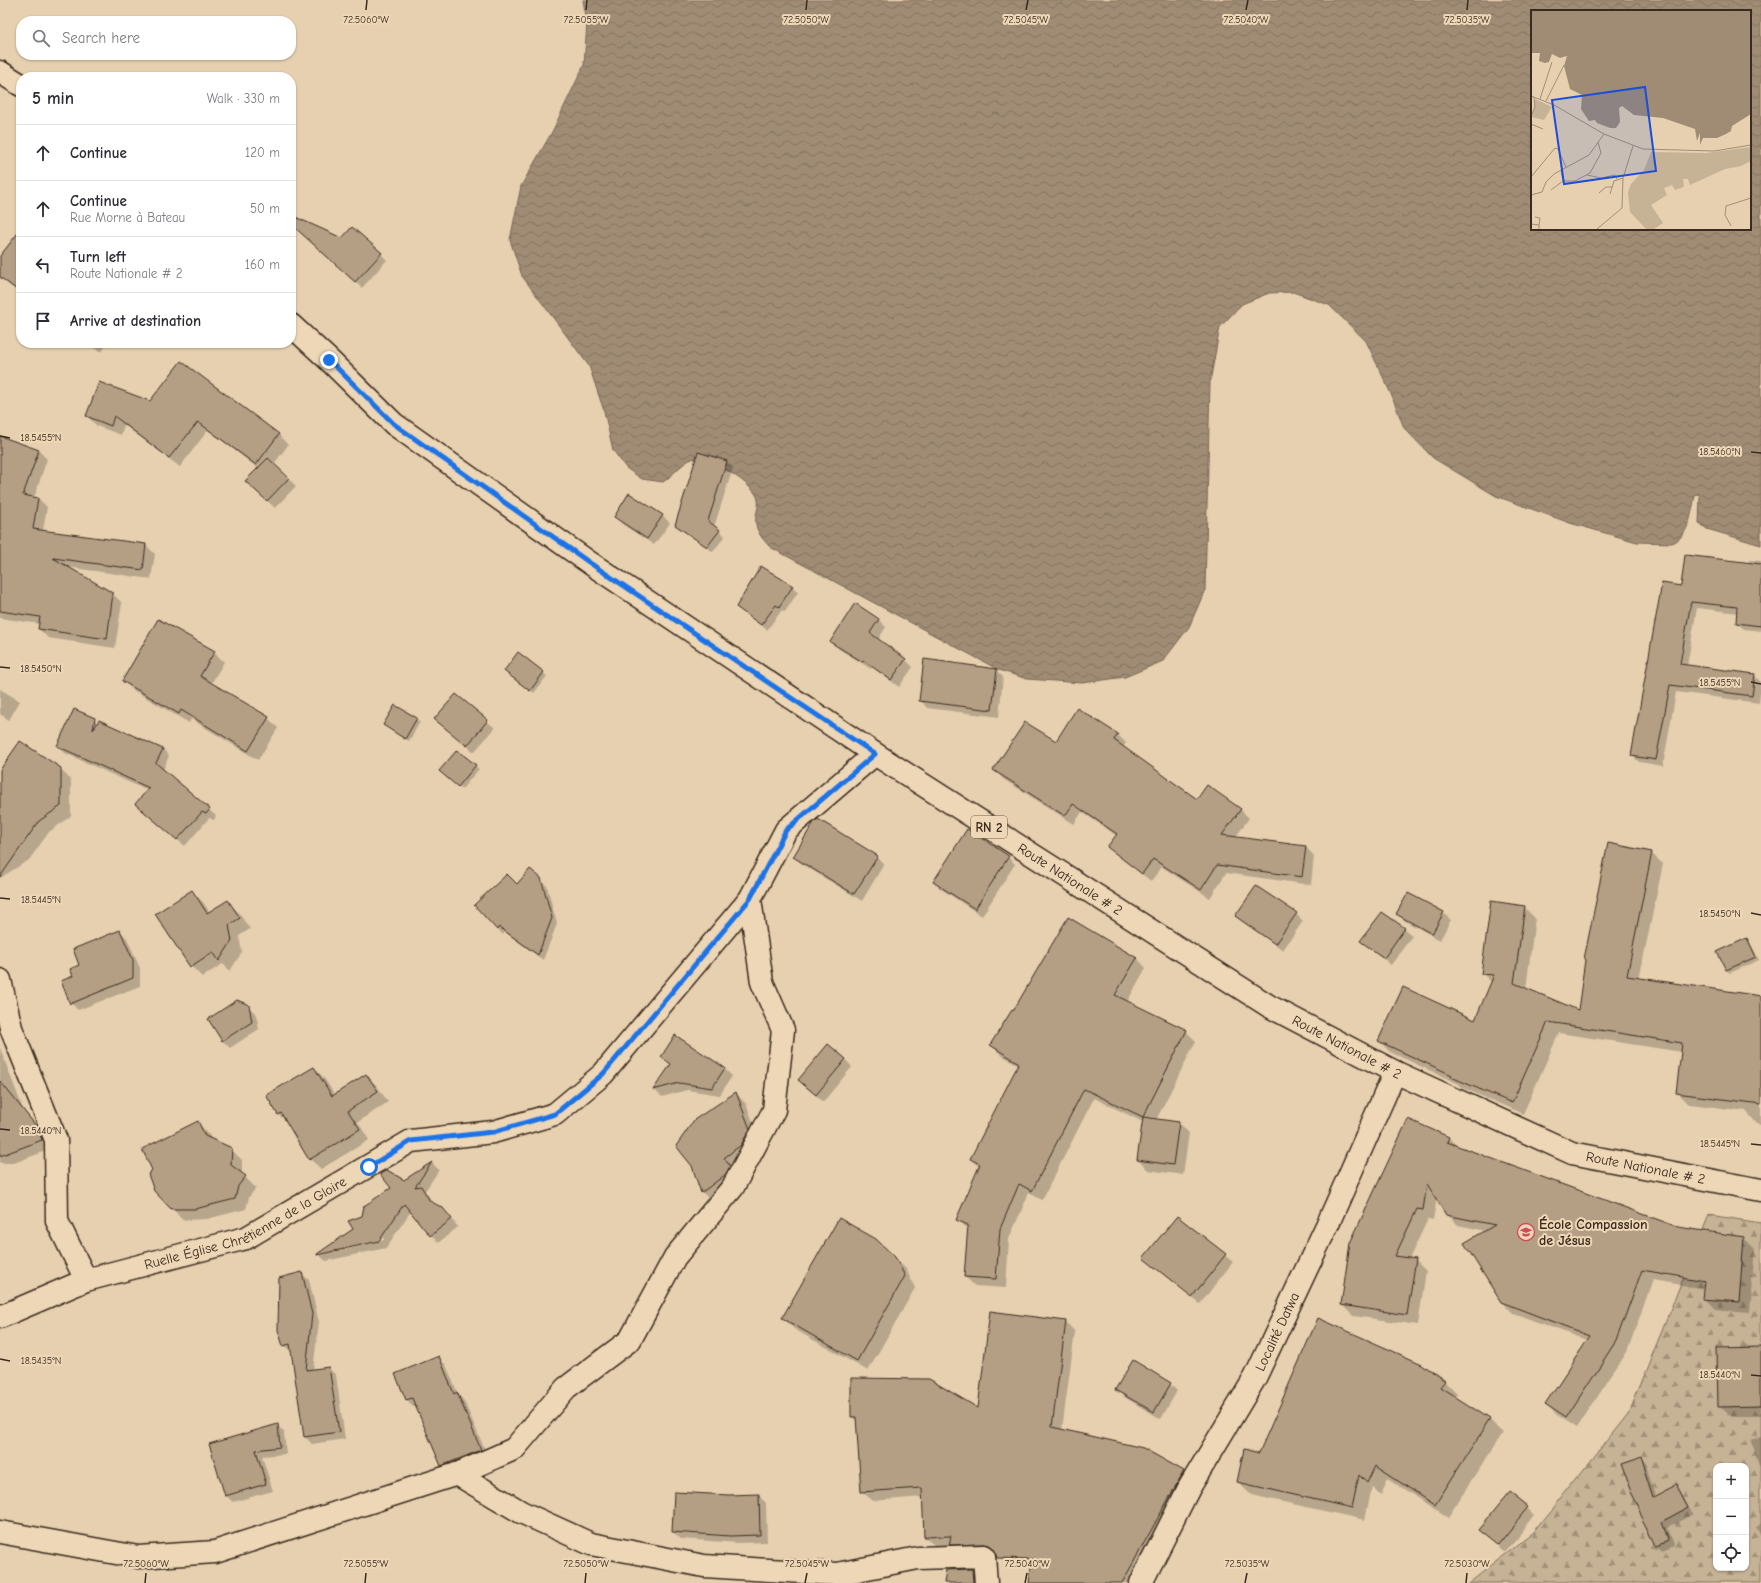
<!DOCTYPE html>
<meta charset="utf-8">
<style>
:root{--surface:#fff;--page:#f7f7f7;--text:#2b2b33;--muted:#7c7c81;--line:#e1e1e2}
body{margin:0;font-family:"Comic Neue",sans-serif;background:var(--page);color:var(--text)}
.controls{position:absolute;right:12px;bottom:12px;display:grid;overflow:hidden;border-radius:8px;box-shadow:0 1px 3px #0004}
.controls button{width:36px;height:36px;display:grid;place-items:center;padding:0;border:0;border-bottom:1px solid var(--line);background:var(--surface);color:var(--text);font:20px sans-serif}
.stop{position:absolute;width:12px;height:12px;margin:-9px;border:3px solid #1a73e8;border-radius:50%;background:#fff}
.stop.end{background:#1a73e8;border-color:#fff;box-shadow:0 1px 4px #0008}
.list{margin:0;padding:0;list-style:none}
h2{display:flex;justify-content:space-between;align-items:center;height:52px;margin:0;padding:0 16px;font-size:17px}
h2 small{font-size:13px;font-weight:400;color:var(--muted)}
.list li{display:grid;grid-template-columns:26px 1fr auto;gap:12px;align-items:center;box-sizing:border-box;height:56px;padding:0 16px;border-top:1px solid var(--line)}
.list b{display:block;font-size:15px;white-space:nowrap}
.list p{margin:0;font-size:13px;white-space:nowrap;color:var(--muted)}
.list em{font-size:13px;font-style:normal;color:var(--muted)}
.icon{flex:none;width:22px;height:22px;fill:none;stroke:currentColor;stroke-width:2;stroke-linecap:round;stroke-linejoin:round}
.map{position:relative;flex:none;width:1761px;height:1583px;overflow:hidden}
.search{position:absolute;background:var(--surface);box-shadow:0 1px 3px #0004;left:16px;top:16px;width:280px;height:44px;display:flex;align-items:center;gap:10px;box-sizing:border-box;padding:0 14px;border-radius:16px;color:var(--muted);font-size:15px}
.panel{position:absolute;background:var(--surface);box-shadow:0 1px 3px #0004;left:16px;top:72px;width:280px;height:276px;border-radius:16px}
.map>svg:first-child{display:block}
.forest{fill:url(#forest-firs);stroke:#806e5a;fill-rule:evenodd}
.water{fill:url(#water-waves);stroke:#786552;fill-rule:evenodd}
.shadow{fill:#0003;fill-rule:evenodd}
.building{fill:#b49f85;stroke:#3b2a1e}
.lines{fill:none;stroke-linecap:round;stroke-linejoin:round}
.minor-casing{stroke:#3b2a1e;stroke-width:25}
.major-casing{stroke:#3b2a1e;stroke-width:25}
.minor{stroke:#edd7b6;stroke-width:22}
.major{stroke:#edd7b6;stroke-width:22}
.route{stroke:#1a73e8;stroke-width:5}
.ticks{fill:none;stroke:#3b2a1e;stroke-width:1.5}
.labels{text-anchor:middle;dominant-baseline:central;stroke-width:4;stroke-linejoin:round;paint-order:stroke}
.shield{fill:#edd7b6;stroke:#705e4c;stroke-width:1}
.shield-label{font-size:13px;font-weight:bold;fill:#3b2a1e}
.street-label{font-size:14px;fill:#3b2a1e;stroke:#edd7b6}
.poi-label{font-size:14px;font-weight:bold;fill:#3b2a1e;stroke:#edd7b6;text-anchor:start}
.inset-road{fill:none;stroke:#a28e76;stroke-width:1}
.view{fill:#1d4ed8;fill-opacity:0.15;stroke:#1d4ed8;stroke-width:2}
.inset-edge{fill:none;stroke:#3b2a1e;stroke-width:2}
.ticks-label{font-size:10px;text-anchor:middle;fill:#3b2a1e;stroke:#edd7b6;stroke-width:4;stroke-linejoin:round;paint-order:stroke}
</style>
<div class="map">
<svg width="1761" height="1583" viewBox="0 0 1761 1583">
<defs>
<pattern id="forest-firs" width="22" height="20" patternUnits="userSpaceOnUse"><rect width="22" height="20" fill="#c6b295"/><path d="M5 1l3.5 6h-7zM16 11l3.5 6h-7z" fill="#a29179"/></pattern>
<pattern id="water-waves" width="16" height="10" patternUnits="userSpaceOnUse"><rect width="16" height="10" fill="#a08c74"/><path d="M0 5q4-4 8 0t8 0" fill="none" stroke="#84735f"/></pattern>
</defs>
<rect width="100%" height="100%" fill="#e6d0b0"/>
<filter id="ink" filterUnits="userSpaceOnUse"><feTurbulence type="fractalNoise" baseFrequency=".025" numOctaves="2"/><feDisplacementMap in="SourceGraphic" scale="8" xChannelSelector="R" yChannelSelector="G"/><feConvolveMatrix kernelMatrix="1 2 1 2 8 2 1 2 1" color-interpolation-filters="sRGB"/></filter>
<g filter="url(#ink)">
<path class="forest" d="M1709,1215L1761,1223V1583H1468L1533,1532L1628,1413ZM1716,1466H1746V1568H1716Z"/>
<path class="water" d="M583,0H1761V545L1707,529L1699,523L1700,496L1698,494L1695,495C1692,511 1689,537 1672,543L1637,542L1570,523L1496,496L1433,458L1404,428L1392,396L1366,341L1329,305L1293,292L1269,293L1242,304L1220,327L1210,382L1205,590L1189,627L1163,661L1125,677L1082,683L1027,679L999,670L770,547C761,537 754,530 756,515C757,511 759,505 758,500C757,485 705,454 692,459C683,462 672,476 663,482L642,479L626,468L613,450L604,411L589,366L522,276L510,240L521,186L552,132L584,65L587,23ZM1532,11H1750V229H1532Z"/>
<path class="shadow" d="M291,217L381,254L387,260L362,288L291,224Z
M21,231V294L0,278V258Z
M83,343H107L102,352Z
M181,362L279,435L288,445L274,464L296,486L275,508L246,481L259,469L208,430L180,467L124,425L121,435L97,426L87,416L151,402Z
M0,437L38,450L47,459L34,498H38L47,507L43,531L146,545L155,554L151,579L67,567L113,594L122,603L115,648L48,638L39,629L40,624L0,618Z
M699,453L727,462L733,468L714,527L725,536L713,552L677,524Z
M662,515L670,523L654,545L622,524L615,516Z
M1749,560L1761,561V631L1744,629L1737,623L1738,613L1697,608L1687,666L1754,675L1761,682L1759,703L1676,692L1663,766L1639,762L1632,755L1682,587L1749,564Z
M792,586L798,592L785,612L782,610L767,630L737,607Z
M855,605L879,620L886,627L878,640L906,660L913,667L899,687L872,667L871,669L839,649L831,641Z
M214,652L224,662L211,684L268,718L278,728L258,760L191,719L189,723L133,690L123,681Z
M518,654L547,676L534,693L505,671Z
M996,670L1003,677L999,717L927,708L920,700Z
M0,689L20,701L9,720L0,714Z
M456,695L495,728L474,752L436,719Z
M396,706L420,722L409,741L384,725Z
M1078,710L1118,735L1126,743L1123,748L1198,800L1240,809L1249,818L1235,838L1306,847L1314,856L1311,885L1226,873L1210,898L1162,867L1151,881L1117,855L1108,847L1117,836L1082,812L1074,824L1003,779L995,770L1056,743Z
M94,719L98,723L163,749L169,756L163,770L209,810L216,816L214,820L209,818L185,846L143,811L148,791L65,753L58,746Z
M457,751L479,769L462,789L444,774Z
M60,769L71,780V816L49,832L29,860L0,878V772Z
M1651,853L1663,864L1639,979L1761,997V1125L1757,1124L1746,1111L1689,1104L1677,1092L1682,1052L1559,1033L1523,1114L1463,1088L1459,1084L1390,1052L1379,1041L1475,1021L1492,983L1482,973L1524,907L1535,918L1526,989L1578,1012Z
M794,856L877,857L884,864L862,901L802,864Z
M1008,857L1015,864L982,916L941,889L934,882Z
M541,880L547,886L557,924L543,960L505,932L503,935L476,905L517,885Z
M192,891L203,902L210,913L227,901L238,912L250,929L239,936L242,952L230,971L223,964L202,977L191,966Z
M1409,894L1443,913L1451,920L1440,940L1405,921L1397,914Z
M1382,913L1405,929L1412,936L1391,965L1362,941Z
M1296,914L1303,921L1283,950L1244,923L1236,916Z
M120,931L127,938L140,968V986L78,1010L71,1003L75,977L81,966Z
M1747,939L1750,942L1759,960L1730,973L1726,970L1718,952Z
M1137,958L1146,968L1127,1002L1186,1031L1196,1041L1156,1120L1179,1123L1189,1133L1183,1175L1148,1170L1138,1160L1143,1122L1094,1098L1042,1200L1029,1193L1009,1239L1006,1288L975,1286L965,1277L969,1230L957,1219L980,1168L971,1159L1019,1065L1001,1055L992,1045Z
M248,1006L256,1014L259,1029L230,1048L223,1041L209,1020Z
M675,1037L725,1069L732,1076L720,1095L687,1090L662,1097L655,1090L671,1065L662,1057Z
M0,1048L23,1109L46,1137L51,1149L14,1163H0Z
M845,1059L852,1067L823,1102L799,1080Z
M314,1068L324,1078L335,1095L366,1075L377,1086L388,1102L358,1122L369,1140L321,1169L310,1159L290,1125L279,1115L267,1096Z
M736,1093L746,1104L760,1140L713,1203L702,1192Z
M1408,1120L1449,1138L1458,1147L1678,1228L1744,1238L1755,1249L1749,1312L1715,1309L1704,1298L1705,1289L1653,1280L1627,1352L1577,1428L1557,1415L1546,1404L1588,1341L1513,1313L1501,1302L1486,1231L1458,1225L1447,1214L1437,1198L1433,1220L1428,1219L1409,1259L1415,1260L1426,1271L1418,1325L1353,1316L1342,1305Z
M198,1123L209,1134L212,1141L231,1149L242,1160V1174L256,1188L249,1197L246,1209L207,1219L183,1220L172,1208Z
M432,1163L439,1170L425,1191L434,1204L450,1217L458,1227L438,1243L411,1211L386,1248L326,1261L318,1254L354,1229L363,1217L393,1189ZM384,1238V1240L340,1251L342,1248Z
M1177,1217L1233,1262L1200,1304L1144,1258Z
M875,1240L906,1269L915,1288L868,1371L794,1329L783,1318Z
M301,1273L309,1280L319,1322L313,1370L328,1368L336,1375L345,1439L312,1444L304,1436L291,1352L284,1345Z
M1066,1322L1075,1332L1062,1430L1143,1448L1184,1472L1193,1482L1134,1583H1030L1043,1488L1024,1484L1006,1563L997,1554H960L952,1546H935L925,1537L923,1497L872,1501L862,1491L858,1422L852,1417L978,1410Z
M1761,1348V1418H1730L1719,1407Z
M438,1358L446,1365L458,1394L464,1401L488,1457L449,1473L442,1465L416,1406L414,1407L407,1400L396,1374Z
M1444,1381L1457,1394L1455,1398L1490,1420L1503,1433L1448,1517L1388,1479L1381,1495L1372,1487L1365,1520L1251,1495L1238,1482L1259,1454Z
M1170,1384L1177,1391L1161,1419L1124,1397L1117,1390Z
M277,1425L284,1432L286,1454L262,1456L273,1491L233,1502L226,1496L210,1444Z
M1761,1437V1468L1749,1441Z
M1639,1458L1645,1464L1657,1497L1677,1486L1683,1492L1695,1514L1667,1528L1673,1545L1663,1550L1657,1544L1631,1494Z
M758,1495L766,1503L767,1542L738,1543L681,1539L673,1532L729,1496Z
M1527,1508L1534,1515L1505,1552L1479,1530Z
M1761,1523V1535L1756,1526Z
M972,1570L978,1576L979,1583H946Z"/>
<path class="building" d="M291,215L342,238L352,227L382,253L355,282L291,224Z
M21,229V293L0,277V256Z
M181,361L279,434L256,465L198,422L169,458L114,416L111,426L86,416L99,382L150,401Z
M0,436L39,450L23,495L38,498L33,529L146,544L143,570L53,558L113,593L107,639L38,629L40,617L0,611Z
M698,452L727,461L708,521L720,530L707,547L675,525Z
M268,458L289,478L267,501L245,481Z
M629,493L663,515L647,539L614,517Z
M1685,555L1761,564V626L1736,623L1737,607L1691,602L1680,664L1755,674L1752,696L1670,685L1656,760L1631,756L1662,583L1681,586Z
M761,566L793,586L779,607L776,605L761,625L736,607Z
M855,603L879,619L870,633L906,659L891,680L864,661L863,662L830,642Z
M158,619L215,651L200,676L269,717L248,751L181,710L179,714L122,681Z
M518,652L544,672L530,691L504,671Z
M924,659L997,669L992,710L919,701Z
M456,694L488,720L467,746L434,719Z
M395,705L417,718L405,739L383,725Z
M1077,708L1118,734L1114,740L1197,799L1207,785L1241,809L1222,835L1306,846L1302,877L1217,865L1201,890L1153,859L1142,874L1107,847L1117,834L1073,804L1065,816L993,770L1025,722L1056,741Z
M74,709L95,718L93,730L99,720L163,749L156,763L210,809L206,814L202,812L177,840L135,804L149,788L57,746Z
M20,741L61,768V806L39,821L0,877V770Z
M457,750L476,765L458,787L439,771Z
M818,819L878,856L854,894L793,857L814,822Z
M967,829L1009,856L975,909L933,882Z
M1608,843L1652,852L1627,976L1761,996V1104L1676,1093L1682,1043L1548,1022L1512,1103L1451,1077L1452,1075L1378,1041L1403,987L1475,1020L1494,975L1481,974L1491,901L1525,906L1514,983L1578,1010L1585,960L1584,959Z
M530,869L541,878L552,918L538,955L499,927L497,930L474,905L507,874L517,884Z
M1256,886L1297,913L1275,944L1235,916Z
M192,890L207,913L228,900L240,918L229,925L232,941L219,961L213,952L190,967L155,914Z
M1408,893L1444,912L1432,934L1396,914Z
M1382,912L1405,928L1384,958L1360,941Z
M1068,917L1137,958L1115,995L1187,1030L1143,1117L1084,1089L1032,1191L1019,1184L1000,1229L996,1279L964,1277L968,1225L956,1220L980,1164L970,1159L1019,1063L990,1045L1012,1010L1013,1011Z
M120,930L133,960V978L70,1004L61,981L73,976L70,969L79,965L73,949Z
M1747,938L1756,957L1726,970L1717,952Z
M237,1000L249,1005L252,1022L222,1041L208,1019Z
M675,1035L725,1068L712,1088L679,1083L653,1090L671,1064L661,1057Z
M828,1044L846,1059L816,1095L798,1080Z
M314,1067L332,1096L366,1074L378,1091L348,1111L360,1129L309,1160L281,1113L278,1115L266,1095Z
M0,1081L37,1127L42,1140L0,1156Z
M736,1092L750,1129L741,1145L724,1158L730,1166L725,1175L701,1193L692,1166L676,1146L694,1120Z
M1143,1117L1179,1122L1173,1165L1137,1160Z
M1408,1119L1449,1137L1447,1142L1678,1227L1744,1237L1739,1302L1703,1299L1705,1281L1642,1270L1616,1341L1566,1418L1545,1404L1590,1336L1501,1302L1464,1243L1495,1225L1446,1215L1427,1184L1423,1210L1417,1209L1395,1256L1416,1259L1407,1315L1341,1305L1350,1243Z
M198,1121L205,1136L232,1148L231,1165L246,1176L238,1186L235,1199L195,1209H171L154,1191L148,1174L152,1170L142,1149Z
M432,1162L415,1187L421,1186L430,1201L443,1208L452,1219L430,1236L404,1204L379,1241L317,1255V1254L353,1229L348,1221L362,1216L364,1206L391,1188L380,1174L387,1170L404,1180Z
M1177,1216L1226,1254L1192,1297L1143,1258Z
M839,1218L876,1239L895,1257L905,1276L857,1361L782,1318Z
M302,1272L312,1314L306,1370L329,1367L339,1432L304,1437L290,1344L283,1346L278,1330L279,1278Z
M990,1311L1066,1321L1052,1427L1143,1448L1184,1471L1122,1583H1029L1032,1559L997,1558L994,1549L989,1545L984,1544L949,1545L951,1536L924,1537L922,1488L861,1492L856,1417H851V1378L929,1379L978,1408Z
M1318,1318L1422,1364L1445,1381L1440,1387L1490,1419L1435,1505L1375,1466L1367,1483L1359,1475L1352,1508L1237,1482L1244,1449L1259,1453Z
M1761,1347V1407L1718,1408L1717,1348Z
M439,1356L454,1394L457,1392L481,1450L441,1466L412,1398L406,1400L395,1374Z
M1133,1360L1171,1383L1154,1412L1115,1390Z
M278,1424L280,1447L256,1450L266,1484L225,1496L209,1444Z
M1640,1457L1653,1497L1678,1484L1690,1507L1662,1522L1668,1539L1656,1544L1630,1494L1619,1464Z
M674,1492L729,1495L759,1494L760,1535L730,1536L672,1532Z
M1509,1492L1528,1507L1497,1545L1478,1530Z
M972,1569L973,1583H944L946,1570Z"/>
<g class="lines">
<g class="minor-casing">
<g id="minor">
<path d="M0,980L11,1028L56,1140L57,1221L86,1280"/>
<path id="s1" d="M0,1317L86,1280L246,1238L411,1141L493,1132L555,1114L603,1074L750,899L786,830L875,754"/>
<path d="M457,1474L521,1512L591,1544L704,1566L837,1574L918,1558L984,1556L986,1583"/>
<path d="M0,1532L138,1557L215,1552L457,1474L514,1449L566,1388L630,1340L675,1257L733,1187L774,1110L783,1030L762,982L750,899"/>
<path id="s2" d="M1141,1583L1189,1488L1255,1378L1330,1219L1395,1072"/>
</g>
</g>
<g class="major-casing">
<g id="major">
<path d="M0,72L21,85"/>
<path id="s3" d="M291,325L329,360L394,424L590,563L875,754L1269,1006L1395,1072L1572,1153L1761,1190"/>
</g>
</g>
<use href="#minor" class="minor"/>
<use href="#major" class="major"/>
</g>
</g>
<g class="lines" filter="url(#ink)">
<path class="route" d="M329,360L394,424L590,563L875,754L786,830L750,899L603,1074L555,1114L493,1132L411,1141L369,1167"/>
</g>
<path class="ticks" d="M366,10L367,0M586,10L587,0M806,10L807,0M1026,10L1028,0M1246,10L1248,0M1467,10L1468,0M0,436L10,438M1751,452L1761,453M0,667L10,668M1751,682L1761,684M0,898L10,899M1751,913L1761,915M0,1129L10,1130M1751,1144L1761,1145M0,1359L10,1361M1751,1375L1761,1376M145,1583L146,1573M365,1583L366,1573M585,1583L586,1573M805,1583L807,1573M1025,1583L1027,1573M1245,1583L1247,1573M1466,1583L1467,1573"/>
<defs>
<g id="school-ring" transform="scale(0.9)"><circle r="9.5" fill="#edd7b6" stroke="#d1495b" stroke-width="1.5"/><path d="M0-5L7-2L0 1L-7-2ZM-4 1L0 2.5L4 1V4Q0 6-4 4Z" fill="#d1495b"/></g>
</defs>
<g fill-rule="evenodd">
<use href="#school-ring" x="1526" y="1232"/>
</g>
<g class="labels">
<rect class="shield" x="971" y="816" width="36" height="22" rx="3"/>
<g class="shield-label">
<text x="989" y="827">RN 2</text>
</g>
<g class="street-label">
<text stroke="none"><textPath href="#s3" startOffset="958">Route Nationale # 2</textPath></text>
<text stroke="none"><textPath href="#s3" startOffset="1282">Route Nationale # 2</textPath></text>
<text stroke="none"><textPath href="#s3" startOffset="1606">Route Nationale # 2</textPath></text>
<text stroke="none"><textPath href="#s1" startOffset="264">Ruelle Église Chrétienne de la Gloire</textPath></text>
<text stroke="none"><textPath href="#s2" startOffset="286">Localité Datwa</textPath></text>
</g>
<g class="poi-label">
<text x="1539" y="1224">École Compassion<tspan x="1539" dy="16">de Jésus</tspan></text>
</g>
</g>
<g transform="translate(1531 10)">
<rect width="220" height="220" fill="#e6d0b0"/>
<path d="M4,89L21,97L13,110L1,107ZM220,137V151L210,156L194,159L159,175L157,169H152L153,177L144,180L141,175L133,178L136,185L120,195L132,213L123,219H115L99,202L97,182L100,174L113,160L120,142L175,143Z" fill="#c6b295"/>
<path d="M0,1H220V104L201,116L200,121L195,124L186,128H172L169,135V123L166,131L164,119L132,108L103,105L91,96L88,98L89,112L85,118H79L66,113L64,110L58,111L50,99L51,85L39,79L33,56L36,46L29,48L21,44L18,52L14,53L8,51L9,43H0Z" fill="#a08c74"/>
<path class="inset-road" d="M0,86L23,95L73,124L112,139L183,141L220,135M9,89L21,52M15,91L33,55M0,106L4,97L3,87M0,114L12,119M56,165L70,168L84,165L86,169M0,167L24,138L27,139L35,157M32,171H44L59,163L70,143L67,132M20,180L32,171L30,160M68,183L75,177H81M79,184L83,171L92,168M0,185L11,182L15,172L23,164L58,145L73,124M4,207L9,208L8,215M0,214L8,215V219M200,216L194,205L195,196L220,188M66,219L91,198L92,168L102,136"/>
<path class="view" d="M114,77L125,161L33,174L21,90Z"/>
<rect width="220" height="220" class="inset-edge"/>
</g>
<g class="ticks-label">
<text x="366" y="23">72.5060°W</text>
<text x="586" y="23">72.5055°W</text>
<text x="806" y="23">72.5050°W</text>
<text x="1026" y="23">72.5045°W</text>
<text x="1246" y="23">72.5040°W</text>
<text x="1467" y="23">72.5035°W</text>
<text x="41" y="441">18.5455°N</text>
<text x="1720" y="455">18.5460°N</text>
<text x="41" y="672">18.5450°N</text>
<text x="1720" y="686">18.5455°N</text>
<text x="41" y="903">18.5445°N</text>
<text x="1720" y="917">18.5450°N</text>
<text x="41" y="1134">18.5440°N</text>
<text x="1720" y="1147">18.5445°N</text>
<text x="41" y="1364">18.5435°N</text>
<text x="1720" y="1378">18.5440°N</text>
<text x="146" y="1567">72.5060°W</text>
<text x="366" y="1567">72.5055°W</text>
<text x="586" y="1567">72.5050°W</text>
<text x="807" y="1567">72.5045°W</text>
<text x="1027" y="1567">72.5040°W</text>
<text x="1247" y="1567">72.5035°W</text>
<text x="1467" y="1567">72.5030°W</text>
</g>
</svg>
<div class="controls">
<button>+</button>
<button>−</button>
<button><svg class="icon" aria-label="locate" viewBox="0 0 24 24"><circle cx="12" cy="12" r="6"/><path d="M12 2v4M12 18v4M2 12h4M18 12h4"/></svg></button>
</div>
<div class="stop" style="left:369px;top:1167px"></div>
<div class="stop end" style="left:329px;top:360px"></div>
<div class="search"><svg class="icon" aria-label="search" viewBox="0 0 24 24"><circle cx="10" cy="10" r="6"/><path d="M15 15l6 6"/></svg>Search here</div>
<section class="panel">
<h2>5 min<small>Walk · 330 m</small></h2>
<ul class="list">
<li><svg class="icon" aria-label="ahead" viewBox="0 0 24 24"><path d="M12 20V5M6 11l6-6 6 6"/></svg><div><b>Continue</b></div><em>120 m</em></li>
<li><svg class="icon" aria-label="ahead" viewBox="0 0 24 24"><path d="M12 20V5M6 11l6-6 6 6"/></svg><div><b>Continue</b><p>Rue Morne à Bateau</p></div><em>50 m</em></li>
<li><svg class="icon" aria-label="left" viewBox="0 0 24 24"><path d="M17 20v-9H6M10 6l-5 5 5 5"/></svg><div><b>Turn left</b><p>Route Nationale # 2</p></div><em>160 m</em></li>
<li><svg class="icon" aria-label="arrive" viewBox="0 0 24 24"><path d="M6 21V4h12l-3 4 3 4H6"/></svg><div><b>Arrive at destination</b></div></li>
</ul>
</section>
</div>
